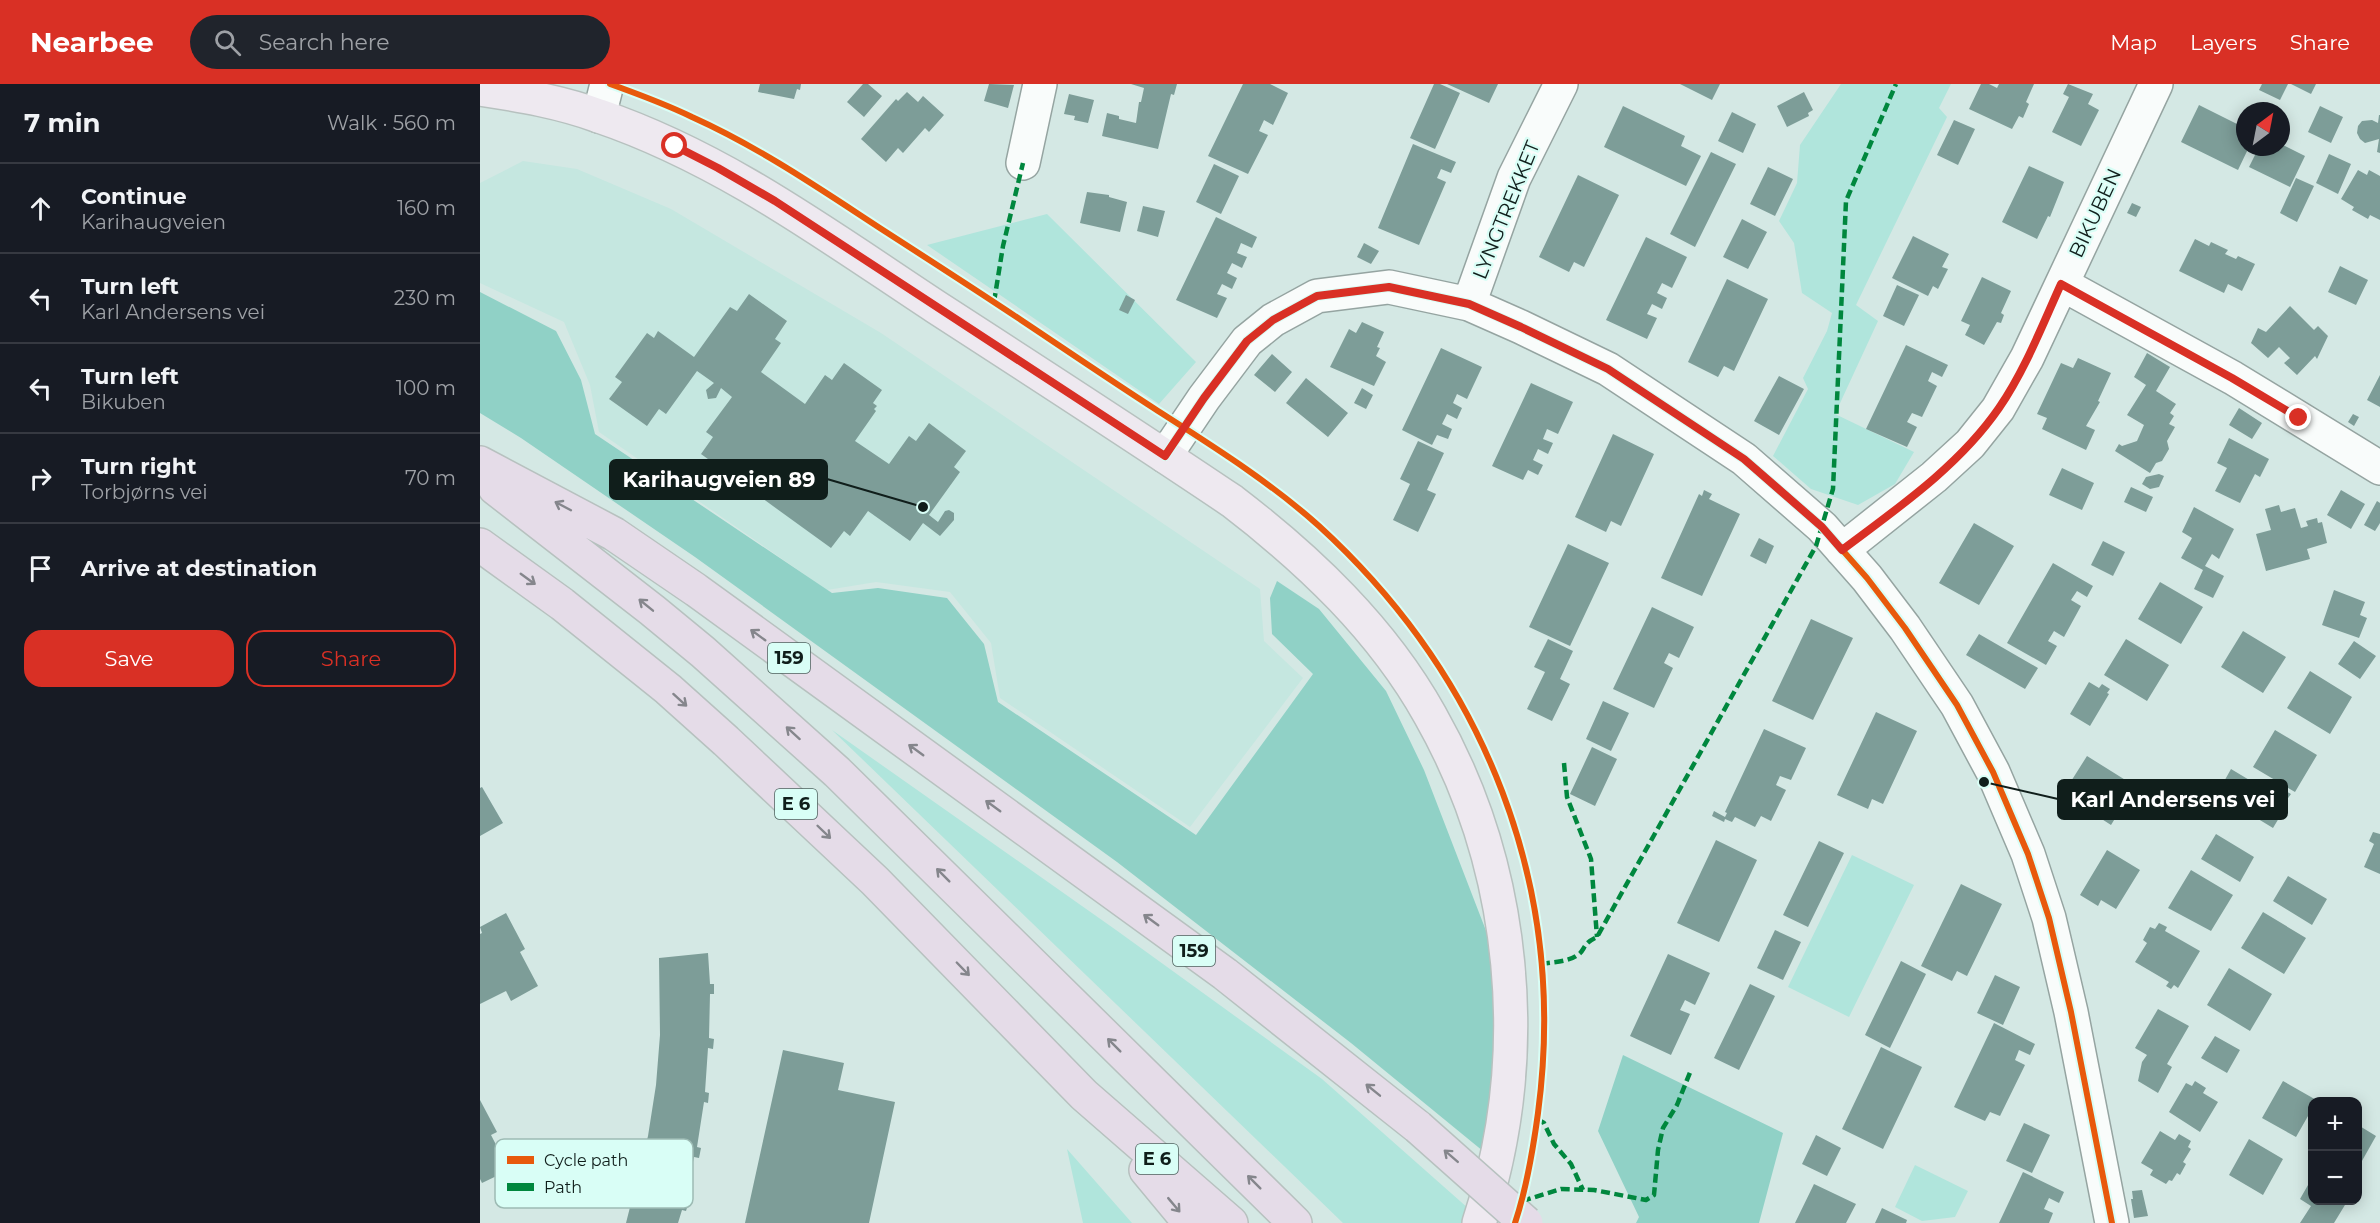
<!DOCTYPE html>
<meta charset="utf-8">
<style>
:root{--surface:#171b24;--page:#20242c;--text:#f1f3f6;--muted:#9ea1a6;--line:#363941;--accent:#d93025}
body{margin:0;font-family:Montserrat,sans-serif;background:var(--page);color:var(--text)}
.controls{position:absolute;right:18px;bottom:18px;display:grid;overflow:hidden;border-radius:12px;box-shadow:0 3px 15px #0003}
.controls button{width:54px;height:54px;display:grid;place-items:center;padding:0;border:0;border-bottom:2px solid var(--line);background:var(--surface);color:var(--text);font:30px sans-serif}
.compass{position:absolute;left:1756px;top:18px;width:54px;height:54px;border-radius:50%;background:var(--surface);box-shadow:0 3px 15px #0003;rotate:32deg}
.stop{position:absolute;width:18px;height:18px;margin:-14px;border:4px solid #d93025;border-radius:50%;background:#fff}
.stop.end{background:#d93025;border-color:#fff;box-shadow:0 2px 6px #0008}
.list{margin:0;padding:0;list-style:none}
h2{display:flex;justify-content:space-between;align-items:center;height:78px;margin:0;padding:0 24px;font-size:26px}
h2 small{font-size:20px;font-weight:400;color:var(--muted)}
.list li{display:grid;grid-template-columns:39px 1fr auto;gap:18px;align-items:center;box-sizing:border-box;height:90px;padding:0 24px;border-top:2px solid var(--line)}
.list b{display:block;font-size:22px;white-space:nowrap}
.list p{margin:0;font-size:20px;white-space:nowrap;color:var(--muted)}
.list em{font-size:20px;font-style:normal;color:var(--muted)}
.actions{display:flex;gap:12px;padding:18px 24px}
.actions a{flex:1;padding:14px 0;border:2px solid var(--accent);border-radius:18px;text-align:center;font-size:21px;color:var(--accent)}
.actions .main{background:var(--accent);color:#fff}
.icon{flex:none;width:33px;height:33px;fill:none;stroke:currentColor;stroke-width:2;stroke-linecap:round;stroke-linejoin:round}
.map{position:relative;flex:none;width:1900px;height:1139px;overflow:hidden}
header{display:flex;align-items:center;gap:36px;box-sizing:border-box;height:84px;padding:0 30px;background:var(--accent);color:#fff}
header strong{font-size:28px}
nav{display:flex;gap:33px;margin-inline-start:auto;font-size:21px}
.search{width:420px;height:54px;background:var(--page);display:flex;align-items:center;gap:15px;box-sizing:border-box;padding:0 21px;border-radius:33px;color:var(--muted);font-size:22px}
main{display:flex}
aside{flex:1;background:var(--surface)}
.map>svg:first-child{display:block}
.built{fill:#c5e7e0}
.green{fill:#b0e5dc}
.forest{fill:#90d1c6}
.building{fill:#7d9d98}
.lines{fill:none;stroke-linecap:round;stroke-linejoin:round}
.minor-casing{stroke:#95a4a1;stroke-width:36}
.major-casing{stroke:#b7c1bf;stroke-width:36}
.highway-casing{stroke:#b7c1bf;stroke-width:36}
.minor{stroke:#f9fcfb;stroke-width:33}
.major{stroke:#eee9f0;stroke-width:33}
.highway{stroke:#e5dce8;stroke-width:33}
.highway-bridge-casing{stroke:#b7c1bf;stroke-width:36;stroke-linecap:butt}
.highway-bridge{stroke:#e5dce8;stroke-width:33}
.quiet{stroke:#00873e;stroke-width:4.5;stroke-dasharray:9 4.5;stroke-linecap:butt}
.cycleway-casing{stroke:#d9fef6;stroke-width:10}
.cycleway{stroke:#e8590c;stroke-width:6}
.oneway{stroke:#85868c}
.route{stroke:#d93025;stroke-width:8}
.labels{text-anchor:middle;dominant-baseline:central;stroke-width:4.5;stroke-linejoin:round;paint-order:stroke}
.shield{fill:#d9fef6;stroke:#4c615d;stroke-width:1.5}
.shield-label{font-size:18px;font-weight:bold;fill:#101e1b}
.street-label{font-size:20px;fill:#101e1b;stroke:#d9fef6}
.key{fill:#d9fef6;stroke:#9dbbb4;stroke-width:1.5}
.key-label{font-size:16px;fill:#101e1b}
.leader{fill:none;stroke:#101e1b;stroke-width:2}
.callout-dot{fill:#101e1b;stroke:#d9fef6;stroke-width:2}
.callout{fill:#101e1b;stroke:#101e1b;stroke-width:2}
.callout-label{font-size:21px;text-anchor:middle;font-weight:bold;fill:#fff}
</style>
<header>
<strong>Nearbee</strong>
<div class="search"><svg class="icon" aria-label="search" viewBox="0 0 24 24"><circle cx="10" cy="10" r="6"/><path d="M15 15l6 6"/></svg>Search here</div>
<nav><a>Map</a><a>Layers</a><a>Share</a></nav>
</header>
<main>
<aside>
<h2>7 min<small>Walk · 560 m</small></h2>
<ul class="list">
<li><svg class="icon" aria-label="ahead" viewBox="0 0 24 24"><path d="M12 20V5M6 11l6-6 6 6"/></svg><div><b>Continue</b><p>Karihaugveien</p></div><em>160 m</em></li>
<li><svg class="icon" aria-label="left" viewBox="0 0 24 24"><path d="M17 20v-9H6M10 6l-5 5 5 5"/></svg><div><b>Turn left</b><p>Karl Andersens vei</p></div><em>230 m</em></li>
<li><svg class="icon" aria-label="left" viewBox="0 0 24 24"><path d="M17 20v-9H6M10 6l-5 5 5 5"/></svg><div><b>Turn left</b><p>Bikuben</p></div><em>100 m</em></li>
<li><svg class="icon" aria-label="right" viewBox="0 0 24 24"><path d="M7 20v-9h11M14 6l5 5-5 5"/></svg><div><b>Turn right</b><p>Torbjørns vei</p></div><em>70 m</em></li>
<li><svg class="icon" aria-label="arrive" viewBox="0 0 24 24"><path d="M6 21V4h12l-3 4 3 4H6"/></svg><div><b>Arrive at destination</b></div></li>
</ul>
<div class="actions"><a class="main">Save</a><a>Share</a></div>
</aside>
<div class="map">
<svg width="1900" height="1139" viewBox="0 0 1900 1139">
<rect width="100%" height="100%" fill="#d4e8e4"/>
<path class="built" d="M43,77L97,85L191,125L401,249L780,505L784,557L823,594L710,743L520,614L511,559L470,508L396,498L347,506L119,348L110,301L84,238L0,199V99Z"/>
<path class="green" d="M1361,0H1471L1459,24L1467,33L1376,221L1398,237L1355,330L1434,368L1415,400L1378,421L1331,405L1293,372L1328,305L1323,294L1347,247L1352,229L1322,209L1314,159L1299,137L1317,99L1320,61Z
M567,130L716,278L679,320L447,161Z
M352,646L636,846L842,995L989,1125L982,1139H863Z
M1372,771L1434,801L1369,933L1308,903Z
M587,1065L652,1139H603Z
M1435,1081L1488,1107L1475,1133L1442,1137L1415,1123Z"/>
<path class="forest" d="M0,208L76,247L101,296L115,350L352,509L398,504L467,514L504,560L518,618L716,751L833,590L792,550L790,514L797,497L839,525L906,607L944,686L1020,883L1009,1072L871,959L637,778L215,473L41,354L0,329Z
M1143,971L1303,1049L1279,1139H1156L1159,1133L1118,1047Z"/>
<path class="building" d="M280,0H321L320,6L317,5L314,15L278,8Z
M383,0H388L402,12L384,33L367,18Z
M509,0L534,1L528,24L504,17Z
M651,0H697L694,11L691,10L678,65L622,52L627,29L639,32V35L656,39L659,18H661L664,4Z
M763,0H790L808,9L793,41L784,36L779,47L788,51L768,90L728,72Z
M954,0H960L980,9L955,65L930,54Z
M967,0H1018L1009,19Z
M1200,0H1240L1232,16Z
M1501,0H1509L1517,4L1519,0H1554L1546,18L1549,20L1543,34L1539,32L1532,45L1489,25Z
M1588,0L1613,10L1608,20L1619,26L1601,62L1572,48L1589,13L1583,10Z
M1782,0H1808L1800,16L1779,6Z
M1811,0H1836L1831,10Z
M427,8L438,18L443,12L464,31L449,48L445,44L423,69L418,64L406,78L381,55L416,15L418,17Z
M1324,8L1333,26L1328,29L1329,32L1307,43L1297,22Z
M589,10L614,16L608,39L594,36L595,32L584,30Z
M1719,21L1765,44V63H1769L1758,86L1701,58Z
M1143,22L1205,52L1201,62L1221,72L1206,102L1124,63Z
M1840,22L1863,33L1851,59L1828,48Z
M1252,28L1276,40L1263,69L1238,57Z
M1899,31H1900V69L1897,68L1899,55L1885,59L1880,55L1877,49L1878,42L1882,37L1892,36L1898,39Z
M1474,36L1495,45L1478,81L1457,71Z
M933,60L976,78L971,89L961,85L957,94L966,98L939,161L898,144Z
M1801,60L1825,72L1810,103L1769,83L1779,63H1801Z
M1231,68L1256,80L1215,163L1190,150Z
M1849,70L1871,80L1858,110L1836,99Z
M734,80L759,92L741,130L716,118Z
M1549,82L1584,98L1570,133L1568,132L1557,155L1522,138Z
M1288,83L1313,95L1295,132L1270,120Z
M1878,86L1887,91L1889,86L1900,92V136L1890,131L1888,135L1872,126L1874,123L1861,115Z
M1098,91L1139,111L1104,183L1094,178L1089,188L1059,173Z
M1816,94L1834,102L1817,138L1800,129Z
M607,108L629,111V113L647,118L640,148L600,139Z
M1652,119L1661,123L1656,133L1647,129Z
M663,122L685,127L678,153L657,147Z
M736,133L777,153L772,164L761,159L757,169L767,173L762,184L752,179L747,189L757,194L752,205L742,200L737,210L747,214L737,234L696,216Z
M1262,135L1287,148L1268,185L1243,173Z
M1433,152L1469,170L1462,183L1468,185L1458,205L1453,202L1448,212L1412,194Z
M1166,153L1207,173L1192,204L1182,199L1177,209L1187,214L1182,225L1172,220L1167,230L1177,234L1167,255L1126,236Z
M1715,155L1729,162L1731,158L1748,166L1745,170L1756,175L1758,172L1775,180L1762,207L1748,200L1744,209L1699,187Z
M884,159L899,167L891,180L877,173Z
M1860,182L1888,196L1876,221L1848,208Z
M1502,193L1531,207L1521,229L1524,231L1521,239L1517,238L1504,261L1485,251L1490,241L1481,237Z
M1247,195L1288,215L1254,287L1244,282L1238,293L1208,278Z
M1417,201L1439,211L1424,242L1403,232Z
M269,210L307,237L295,255L301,259L281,288L325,320L345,291L352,296L364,279L402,306L393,319L397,322L394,325L396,327L375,357L409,380L429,352L436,357L449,339L486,367L474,383L480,388L449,431L458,438L465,427L469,426L474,429V436L460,452L443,439L430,457L388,427L370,452L364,447L351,464L221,370L233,353L226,348L252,313L241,304L236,314L228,315L226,306L234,299L217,287L186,330L179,325L167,342L129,315L142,298L135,293L167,249L174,254L178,247L214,273L250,223L257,227Z
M646,211L655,216L648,230L639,226Z
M1810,222L1834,246L1838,242L1848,252L1837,275L1835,272L1817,291L1804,279L1810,274L1799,263L1788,274L1771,259L1778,244L1786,248Z
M882,238L904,248L897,263L900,264L896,272L906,278L894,302L850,283L869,245L876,249Z
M1426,261L1468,281L1462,293L1452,288L1448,297L1457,302L1442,333L1432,329L1427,338L1437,343L1427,363L1386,345Z
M961,264L1002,283L987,315L977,310L973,319L982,324L977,335L967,330L962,340L972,345L968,355L957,351L952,361L922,346Z
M1667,269L1690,283L1676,307L1696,320L1690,329L1694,332L1689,340L1695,343L1687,357L1689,365L1682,377L1676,379L1670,389L1635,367L1639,360L1642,362L1657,357L1664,341L1647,331L1666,301L1654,293Z
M792,270L812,288L795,308L774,291Z
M1598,274L1631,289L1618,317L1620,318L1606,342L1615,346L1606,366L1562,345L1567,334L1557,330L1581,279L1593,284Z
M1900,291V323L1887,316Z
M1299,292L1324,305L1299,351L1274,337Z
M826,294L868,329L848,353L806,319Z
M1051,299L1093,318L1078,350L1067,345L1063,355L1073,359L1068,370L1058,365L1053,376L1063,381L1058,391L1048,386L1043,396L1012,382Z
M882,304L893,311L886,325L874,319Z
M1759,324L1782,339L1772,355L1749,341Z
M1873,330L1879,333L1874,342L1868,338Z
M1133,350L1174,370L1141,442L1131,437L1126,448L1095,433Z
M1749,354L1789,375L1780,393L1775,390L1760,419L1735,407L1747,384L1737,379Z
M938,357L964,369L947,406L956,410L938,448L913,436L930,400L920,395Z
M1582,384L1614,399L1602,426L1569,411Z
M1679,390L1684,392L1679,403L1670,405L1662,400L1666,393Z
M1651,403L1673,413L1666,428L1644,418Z
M1224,406L1232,410L1229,415L1260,430L1222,512L1181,494L1219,410L1222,412Z
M1861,406L1885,420L1871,445L1847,431Z
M1897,417L1900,419V439L1895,447L1884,441Z
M1799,421L1801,428L1815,424L1821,444L1828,442L1826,437L1837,434L1838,439L1842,438L1847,459L1827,465L1830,475L1786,487L1776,450L1791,446L1785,425Z
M1714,423L1754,445L1739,475L1732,470L1725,482L1744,492L1733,514L1714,505L1723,486L1701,474L1712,454L1702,448Z
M1494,439L1534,462L1499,521L1459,499Z
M1279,454L1294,462L1286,480L1270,472Z
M1623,457L1645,468L1633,492L1611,481Z
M1088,460L1129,479L1090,562L1049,543Z
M1573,479L1613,502L1607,513L1597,507L1591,516L1601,522L1584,553L1574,547L1568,557L1577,562L1566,581L1527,559Z
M1680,498L1723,523L1701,560L1658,535Z
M1854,506L1885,518L1880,531L1887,534L1879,554L1842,541Z
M1172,523L1214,543L1199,574L1189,569L1184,579L1193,584L1174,624L1133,605Z
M1331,535L1373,554L1333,636L1292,617Z
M1763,547L1806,573L1783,609L1741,583Z
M1499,550L1558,584L1545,605L1486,571Z
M1068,555L1093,567L1080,595L1090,600L1072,637L1047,625L1065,588L1054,583Z
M1646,555L1689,581L1667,617L1624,591Z
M1874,557L1896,572L1880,595L1858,580Z
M1830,587L1872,613L1850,650L1807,624Z
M1609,598L1619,604L1622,600L1630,605L1627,609L1629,610L1610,642L1590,630Z
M1123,617L1149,629L1131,667L1106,655Z
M1396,628L1437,647L1403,720L1392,715L1388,725L1357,711Z
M1284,645L1326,664L1311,696L1300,692L1296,701L1306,706L1291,737L1281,732L1275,743L1255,733L1252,738L1245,735L1244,738L1232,732L1234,727L1245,733L1247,729L1245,728Z
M1795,646L1837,671L1815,708L1773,683Z
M1112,663L1137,675L1115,722L1090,710Z
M1607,672L1655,702L1631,741L1583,710Z
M1751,685L1796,712L1800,704L1811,710L1806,717L1808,719L1793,744L1737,710Z
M2,703L23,739L0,752V704Z
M1893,748L1900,750V790L1884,783L1894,760L1889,757Z
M1736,750L1774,773L1760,798L1721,775Z
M1236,756L1277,776L1239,858L1197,839Z
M1339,757L1364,769L1328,843L1303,831Z
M1627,766L1660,786L1636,825L1621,816L1618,822L1600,811Z
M1711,786L1753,811L1731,847L1688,824Z
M1808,792L1847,815L1832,841L1793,817Z
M1481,800L1522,820L1487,892L1477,887L1472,897L1441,882Z
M1783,828L1826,854L1804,890L1761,864Z
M26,829L45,865L40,868L58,902L31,917L26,907L0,920V850L2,849L0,843Z
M1679,839L1687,843L1685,847L1720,867L1698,904L1694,901L1691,905L1686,902L1689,898L1655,878L1667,859L1663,856L1670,843L1675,845Z
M1295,846L1321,858L1303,896L1277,884Z
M228,869L230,900H234V910H230L229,954L234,955L233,965L228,964L225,1008L229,1009L228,1019L224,1018L217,1063L221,1064L219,1074L214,1073L205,1116L209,1117L206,1127L202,1126L198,1139H146L168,1052L176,1001L180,951L179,874Z
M1188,870L1230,889L1215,921L1205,916L1200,926L1210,930L1191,971L1150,952Z
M1421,877L1446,890L1410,964L1385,951Z
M1749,884L1792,910L1770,947L1727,921Z
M1515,891L1540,903L1523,941L1497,929Z
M1270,900L1295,912L1259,986L1234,974Z
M1678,925L1709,942L1687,980L1692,983L1678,1009L1658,997L1662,978L1667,971L1655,964Z
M1514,939L1555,960L1550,971L1539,966L1535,976L1545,981L1520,1032L1510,1028L1505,1037L1474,1023Z
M1735,952L1760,966L1747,989L1721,974Z
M1401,963L1442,983L1403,1065L1362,1045Z
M303,966L364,979L358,1006L415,1018L389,1139H265Z
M1715,997L1726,1004L1723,1009L1738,1018L1720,1048L1689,1028L1706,999L1712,1002Z
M1803,997L1838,1017L1832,1018V1025L1816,1053L1782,1034Z
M0,1016L17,1048L11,1051L29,1086L2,1099L0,1095Z
M1544,1039L1570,1051L1552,1089L1526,1077Z
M1878,1041L1896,1052L1878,1084Z
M1680,1047L1695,1056L1699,1050L1711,1057L1708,1063L1711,1065L1703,1078L1706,1080L1700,1091L1697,1089L1692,1097L1689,1096L1686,1100L1670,1091L1673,1086L1661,1079Z
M1336,1051L1361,1064L1347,1092L1322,1080Z
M1769,1055L1803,1075L1783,1111L1749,1091Z
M1543,1088L1584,1108L1579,1119L1569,1114L1564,1125L1573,1129L1569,1139H1519Z
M1832,1094V1116H1868L1854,1139H1820L1831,1122L1820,1115Z
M1334,1100L1376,1120L1366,1139H1315Z
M1662,1106L1668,1132L1654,1134L1651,1115H1653L1652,1107Z
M1402,1124L1427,1136L1426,1139H1395Z"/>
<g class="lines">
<g class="minor-casing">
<path id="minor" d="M119,32L127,0
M543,79L560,0
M1582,200L1753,294L1900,384
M989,220L1034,94L1081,0
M685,372L724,314L767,257L793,236L837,212L909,203L989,220L1041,243L1128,285L1264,375L1342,443L1387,494L1425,544L1477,621L1513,688L1548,770L1569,834L1591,928L1632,1139
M1362,466L1454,393L1490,360L1518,325L1547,274L1676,0"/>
</g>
<g class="major-casing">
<path id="major" d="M0,5C40,11 81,18 119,32C243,74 348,152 456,223C555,287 654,351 752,417C829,476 902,545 950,631C1037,784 1054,972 999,1139"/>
</g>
<g class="highway-casing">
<path id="highway" d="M0,379L134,450L216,506L745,890L938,1043
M15,404L172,526L223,568L357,688L815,1139
M0,461L82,520L188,605L246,657L395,797L604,1011L751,1139
M666,1086L710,1139"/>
</g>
<use href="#minor" class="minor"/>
<use href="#major" class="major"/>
<use href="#highway" class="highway"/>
<g class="highway-bridge-casing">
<path id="highway-bridge" d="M938,1043L1046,1139"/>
</g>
<use href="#highway-bridge" class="highway-bridge"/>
<path class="quiet" d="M514,218L523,162L543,79
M1084,679L1087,713L1111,775L1117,853
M1061,880C1072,878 1087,878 1096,872C1106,867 1101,860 1117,853L1336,462L1353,405L1366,117L1416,0
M1057,1035L1064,1039L1074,1060L1091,1080L1103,1106
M1042,1117L1081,1105L1114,1106L1166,1116L1174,1111L1178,1066L1183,1044L1197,1021L1211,986"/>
<g class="cycleway-casing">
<path id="cycleway" d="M130,0C158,10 185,20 212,33C281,64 343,107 406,148C451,177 496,206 541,236C586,266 630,296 675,325C731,361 789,397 839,442C1006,595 1088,803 1058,1029C1053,1066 1047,1103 1035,1139
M685,372L724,314L767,257L793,236L837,212L909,203L989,220L1041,243L1128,285L1264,375L1342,443L1387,494L1425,544L1477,621L1513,688L1548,770L1569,834L1591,928L1632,1139"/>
</g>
<use href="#cycleway" class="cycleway"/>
</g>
<defs><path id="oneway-shaft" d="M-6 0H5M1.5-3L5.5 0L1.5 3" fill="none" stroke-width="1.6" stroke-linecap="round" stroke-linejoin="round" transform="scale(1.5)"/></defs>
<g class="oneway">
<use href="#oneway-shaft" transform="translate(83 422) rotate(-152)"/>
<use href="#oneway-shaft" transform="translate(48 495) rotate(36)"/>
<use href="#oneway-shaft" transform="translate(166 521) rotate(-141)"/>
<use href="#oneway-shaft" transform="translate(278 551) rotate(-144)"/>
<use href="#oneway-shaft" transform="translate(200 616) rotate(42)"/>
<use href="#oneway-shaft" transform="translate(313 649) rotate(-138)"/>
<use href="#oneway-shaft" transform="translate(436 666) rotate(-144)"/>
<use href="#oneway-shaft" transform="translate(513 722) rotate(-144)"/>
<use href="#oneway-shaft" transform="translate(344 748) rotate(44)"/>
<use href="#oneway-shaft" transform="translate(463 791) rotate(-135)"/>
<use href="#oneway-shaft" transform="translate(671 836) rotate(-144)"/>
<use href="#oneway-shaft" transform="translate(483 885) rotate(46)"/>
<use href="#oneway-shaft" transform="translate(634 961) rotate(-135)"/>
<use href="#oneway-shaft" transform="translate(893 1006) rotate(-141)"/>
<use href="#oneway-shaft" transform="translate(971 1072) rotate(-139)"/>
<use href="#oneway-shaft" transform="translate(774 1098) rotate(-135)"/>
<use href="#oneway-shaft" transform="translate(694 1121) rotate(50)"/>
</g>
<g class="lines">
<path class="route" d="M195,62L238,84L295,117L685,372L724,314L767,257L793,236L837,212L909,203L989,220L1041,243L1128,285L1264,375L1342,443L1362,466C1418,424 1479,382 1519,324C1545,286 1562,242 1581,200L1752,294L1819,334"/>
</g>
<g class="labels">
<g class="shield">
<rect x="288" y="559" width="42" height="30" rx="4.5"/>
<rect x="295" y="705" width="42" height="30" rx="4.5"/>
<rect x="693" y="852" width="42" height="30" rx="4.5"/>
<rect x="656" y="1060" width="42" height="30" rx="4.5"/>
</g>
<g class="shield-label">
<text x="309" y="574">159</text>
<text x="316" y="720">E 6</text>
<text x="714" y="867">159</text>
<text x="677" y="1075">E 6</text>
</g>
<g class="street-label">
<text transform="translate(1026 126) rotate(-68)">LYNGTREKKET</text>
<text transform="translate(1615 129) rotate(-65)">BIKUBEN</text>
</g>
</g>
<rect x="15" y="1055" width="198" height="69" rx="9" class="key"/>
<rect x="27" y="1072" width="27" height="8" fill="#e8590c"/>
<rect x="27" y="1099" width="27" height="8" fill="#00873e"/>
<g class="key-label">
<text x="64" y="1082">Cycle path</text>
<text x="64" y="1109">Path</text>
</g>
<path class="leader" d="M443 423L347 395M1504 698L1578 715"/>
<g class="callout-dot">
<circle cx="443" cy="423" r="6"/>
<circle cx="1504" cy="698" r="6"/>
</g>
<g class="callout">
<rect x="130" y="376" width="217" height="39" rx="6"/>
<rect x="1578" y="696" width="229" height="39" rx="6"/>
</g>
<g class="callout-label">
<text x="239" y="403">Karihaugveien 89</text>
<text x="1693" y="723">Karl Andersens vei</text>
</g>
</svg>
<div class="controls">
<button>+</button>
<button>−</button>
</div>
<svg class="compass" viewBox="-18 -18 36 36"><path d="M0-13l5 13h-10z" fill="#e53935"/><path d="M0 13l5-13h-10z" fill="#9ea1a6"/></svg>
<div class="stop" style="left:195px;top:62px"></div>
<div class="stop end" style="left:1819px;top:334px"></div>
</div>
</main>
